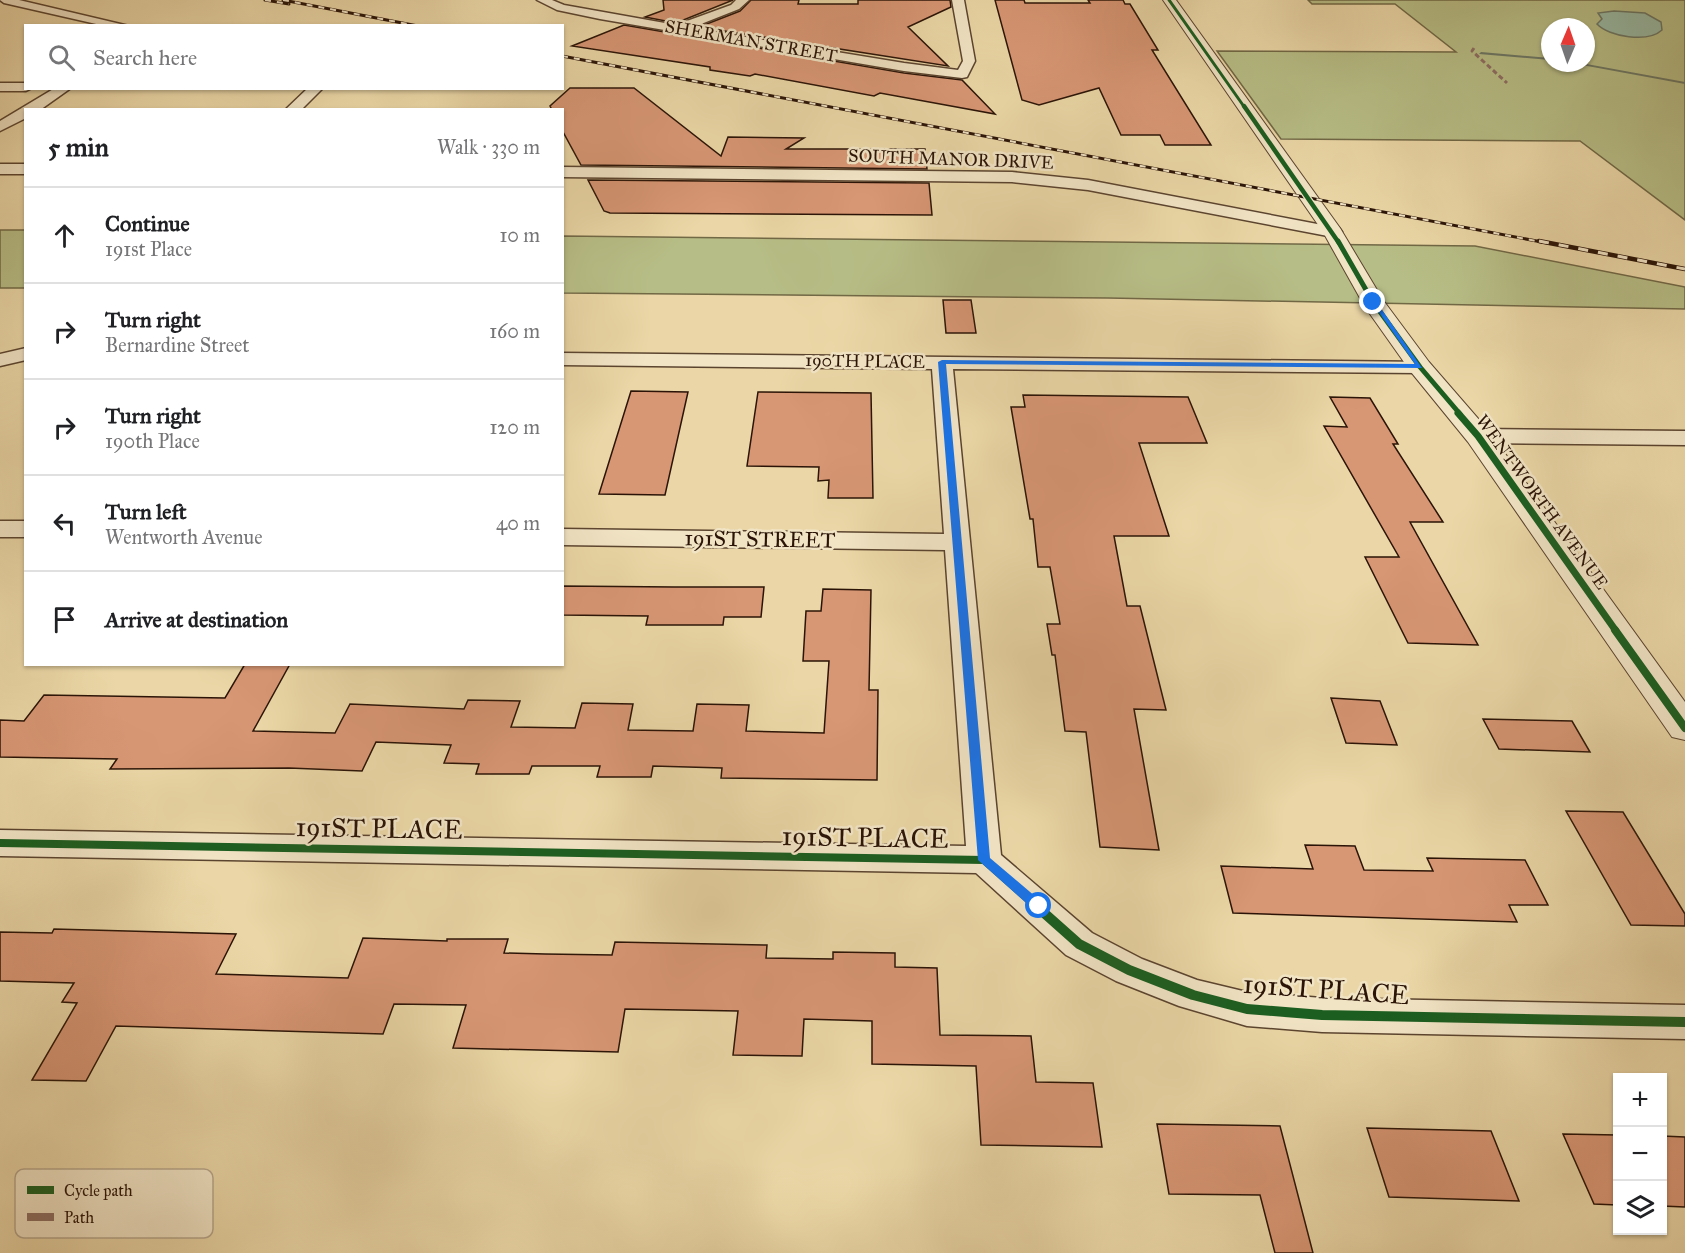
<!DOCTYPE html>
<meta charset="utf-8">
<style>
:root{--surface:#fff;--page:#f6f6f6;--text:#202124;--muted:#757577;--line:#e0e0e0}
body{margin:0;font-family:"IM FELL Great Primer",serif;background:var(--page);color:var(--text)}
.controls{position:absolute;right:18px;bottom:18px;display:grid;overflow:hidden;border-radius:0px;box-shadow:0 2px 4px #0004}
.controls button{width:54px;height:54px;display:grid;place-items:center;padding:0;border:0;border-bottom:2px solid var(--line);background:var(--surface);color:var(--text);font:30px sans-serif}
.compass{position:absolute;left:1541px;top:18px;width:54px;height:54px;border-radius:50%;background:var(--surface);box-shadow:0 2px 4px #0004;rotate:2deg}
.stop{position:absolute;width:18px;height:18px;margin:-14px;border:4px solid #1a73e8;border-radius:50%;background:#fff}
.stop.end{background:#1a73e8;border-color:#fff;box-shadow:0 2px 6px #0008}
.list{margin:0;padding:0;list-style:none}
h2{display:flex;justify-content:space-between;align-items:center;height:78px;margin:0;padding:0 24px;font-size:26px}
h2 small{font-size:20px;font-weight:400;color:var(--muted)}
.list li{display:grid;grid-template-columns:39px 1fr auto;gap:18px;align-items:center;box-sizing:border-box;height:96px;padding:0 24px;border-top:2px solid var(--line)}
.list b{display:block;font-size:22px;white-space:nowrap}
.list p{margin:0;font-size:20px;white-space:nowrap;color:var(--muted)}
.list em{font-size:20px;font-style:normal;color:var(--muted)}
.icon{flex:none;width:33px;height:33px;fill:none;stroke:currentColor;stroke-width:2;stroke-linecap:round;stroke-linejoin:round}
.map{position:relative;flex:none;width:1685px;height:1253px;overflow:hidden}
.search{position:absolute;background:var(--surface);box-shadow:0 2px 4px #0004;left:24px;top:24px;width:540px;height:66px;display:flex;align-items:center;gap:15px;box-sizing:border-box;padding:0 21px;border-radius:0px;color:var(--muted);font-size:22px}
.panel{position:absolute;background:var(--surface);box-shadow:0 2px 4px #0004;left:24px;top:108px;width:540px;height:558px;border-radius:0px}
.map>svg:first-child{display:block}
.green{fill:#b7bd86;stroke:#716846;stroke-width:1.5;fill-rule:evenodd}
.water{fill:#98b9a4;stroke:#6c7765;stroke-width:1.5}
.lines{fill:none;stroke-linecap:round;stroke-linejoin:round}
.stream{fill:#6c7765;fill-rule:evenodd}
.building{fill:#d79674;stroke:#2b1407;stroke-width:1.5}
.minor-casing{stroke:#5b442f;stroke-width:3}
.tertiary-casing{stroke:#5b442f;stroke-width:2}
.minor{fill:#f1e4c5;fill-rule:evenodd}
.tertiary{fill:#f1e4c5;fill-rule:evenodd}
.rail-far1-casing{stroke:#2b1407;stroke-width:3}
.rail-casing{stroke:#2b1407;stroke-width:4.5}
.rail-far1{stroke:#f1e4c5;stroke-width:2;stroke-dasharray:6;stroke-linecap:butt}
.rail{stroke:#f1e4c5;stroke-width:3;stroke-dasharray:10;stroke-linecap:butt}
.quiet{stroke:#8d6e63;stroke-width:3;stroke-dasharray:5 3;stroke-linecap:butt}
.cycleway-far5-casing{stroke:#f1e4c5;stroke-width:4.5}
.cycleway-far4-casing{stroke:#f1e4c5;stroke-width:7}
.cycleway-far3-casing{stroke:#f1e4c5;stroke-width:8}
.cycleway-far2-casing{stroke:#f1e4c5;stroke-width:10}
.cycleway-far1-casing{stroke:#f1e4c5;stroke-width:12}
.cycleway-casing{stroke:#f1e4c5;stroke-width:14}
.cycleway-far5{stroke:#1b5e20;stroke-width:3}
.cycleway-far4{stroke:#1b5e20;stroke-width:4.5}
.cycleway-far3{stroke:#1b5e20;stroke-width:5}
.cycleway-far2{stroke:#1b5e20;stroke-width:7}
.cycleway-far1{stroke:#1b5e20;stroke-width:8}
.cycleway{stroke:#1b5e20;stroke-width:10}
.route{fill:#1a73e8}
.labels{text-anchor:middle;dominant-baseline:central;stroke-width:5;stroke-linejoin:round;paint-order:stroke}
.far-street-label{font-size:18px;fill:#2b1407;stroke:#f1e4c5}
.street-label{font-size:22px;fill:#2b1407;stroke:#f1e4c5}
.near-street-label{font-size:27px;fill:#2b1407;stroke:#f1e4c5}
.key{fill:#f1e4c5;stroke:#b6a68c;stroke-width:1.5}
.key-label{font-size:16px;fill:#2b1407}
</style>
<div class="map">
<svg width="1685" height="1253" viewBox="0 0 1685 1253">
<rect width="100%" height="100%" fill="#ead6a6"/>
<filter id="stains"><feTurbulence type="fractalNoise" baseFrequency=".00333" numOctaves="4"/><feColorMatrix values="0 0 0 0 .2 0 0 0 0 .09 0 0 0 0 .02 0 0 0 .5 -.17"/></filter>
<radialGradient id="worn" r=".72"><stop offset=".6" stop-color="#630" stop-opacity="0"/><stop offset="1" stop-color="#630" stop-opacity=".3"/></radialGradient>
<path class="green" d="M1308,0H1685V220L1580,141L1281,139L1217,51L1456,52L1395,4H1312ZM1550,27H1586V63H1550Z
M0,230H25V288H0Z
M563,236L1475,246L1685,287V309L1108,298L563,293Z"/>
<path class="water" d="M1614,11L1645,13L1661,22L1662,30C1648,43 1609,37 1597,24L1602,19L1598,13Z"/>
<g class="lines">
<path class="stream" d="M1481,52L1550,58V60L1479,54Z
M1571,63H1581L1685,82V84Z"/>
</g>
<path class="building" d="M663,0H733L676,23L645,17L664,10Z
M751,0H799L798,4H858V0H950L951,7L908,27L948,66L699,27L740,11Z
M995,0H1024L1025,3H1090L1088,0H1123L1125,4H1130L1158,50H1152L1211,145H1165L1160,135H1121L1099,88L1039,105L1022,100Z
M624,25L904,73L962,80L995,114L880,93L874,96L755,74L750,76L710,70V67L572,46Z
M570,88H634L721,156L728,137L804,138L786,149H925L927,169L581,165L562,130V110H552L550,106Z
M588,180L929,183L932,215L610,213L604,211Z
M943,300H971L976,333H946Z
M631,391L688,392L665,495L599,494Z
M758,392L871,393L873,498H828L829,480L818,481L819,467L747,466Z
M1023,395L1188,397L1207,443H1139L1169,536H1114L1127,606H1140L1166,710L1134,709L1159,850L1100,847L1086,732L1065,731L1055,655H1052L1047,624H1060L1050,567H1038L1033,519H1030L1011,407H1025Z
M1330,397L1370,398L1398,444H1393L1443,522H1410L1478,645L1408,643L1365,557H1399L1324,426L1347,427Z
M562,586L674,587H764L761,617H724L723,625H646L648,616L562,615Z
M823,589L871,590L869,690H878L877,780L721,778L722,768L653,766L651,777H597L600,766H532L529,774H476L479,764L444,763L451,745L376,742L362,771L289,768L110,769L117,759L0,757V720L24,721L44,695L225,698L245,664H290L253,731L335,733L350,704L464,709L468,700L520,701L511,727L575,728L582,703L633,704L628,730L693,731L697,704L749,705L746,731L824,733L829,661H803L806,611H821Z
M1331,698L1380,701L1397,745L1346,743Z
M1483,719L1572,721L1590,752L1499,749Z
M1566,811L1623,812L1685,914V926L1631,925Z
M1305,845L1355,846L1364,870L1433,871L1427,858L1525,860L1548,905H1509L1517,922L1233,913L1221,866L1313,869Z
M54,929L236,934L216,974L348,978L363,938L447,941V939H508L504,953L545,954L612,955L615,942L767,945L766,958L833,959V952L895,953V967L937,968L940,1035L1031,1036L1036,1082L1093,1083L1102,1147L981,1145L976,1066L872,1064V1021L804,1019L802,1056L733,1055L738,1011L625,1009L618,1052L453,1048L466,1005L394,1004L383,1034L116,1026L86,1081L32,1080L77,1003L62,1002L74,983L0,981V932L52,933Z
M1157,1124L1280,1126L1313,1253H1275L1260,1195L1169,1194Z
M1367,1128L1491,1131L1519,1201L1389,1197Z
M1563,1134L1617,1135V1205L1594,1204Z
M1662,1136L1685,1137V1207L1662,1206Z"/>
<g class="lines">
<g class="minor-casing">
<path id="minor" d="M0,0H19L129,26H105L4,3Z
M537,0H552L564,5L676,25L731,5L736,0H749L739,9L691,28L904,63L958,70L963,61L952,0H964L975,61L967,77L962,78L904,71L600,19L557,10Z
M0,83H26V88H32L26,91H0Z
M55,88H71L40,110H26V118L0,131V121Z
M308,88H323L301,110H285Z
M0,164H26V174H0Z
M562,167L1012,172L1088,180L1333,227L1339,228L1342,232L1339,236L1333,237L1088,190L1012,182L562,177Z
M26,348V360L0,366V354Z
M562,353L1428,362L1431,367L1428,372L1420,373L953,369L1001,855L1092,933L1142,959L1197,980L1247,992L1322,998L1685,1005V1039L1322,1032L1247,1026L1179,1006L1116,981L1066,955L976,873L0,856V830L966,846L945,550L562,545V529L944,534L932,369L562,365Z
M1478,429L1685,431V445L1478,443L1470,441L1466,436L1470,431Z
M0,521H26V537H0Z"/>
</g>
<g class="tertiary-casing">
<path id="tertiary" d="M1163,0H1176L1340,228L1383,300L1429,362L1488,430L1685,702V740L1672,737L1468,442L1411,372L1365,307L1323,232Z"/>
</g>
<use href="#minor" class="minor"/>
<use href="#tertiary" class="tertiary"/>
<g class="rail-far1-casing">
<path id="rail-far1" d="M265,0L289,4
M283,0L418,26
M562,56L1547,243"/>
</g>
<g class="rail-casing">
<path id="rail" d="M1539,241L1685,269"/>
</g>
<use href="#rail-far1" class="rail-far1"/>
<use href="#rail" class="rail"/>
<path class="quiet" d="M1474,48L1472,51L1507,83"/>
<g class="cycleway-far5-casing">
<path id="cycleway-far5" d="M1169,0L1245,108"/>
</g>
<g class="cycleway-far4-casing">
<path id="cycleway-far4" d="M1244,106L1339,243"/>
</g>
<g class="cycleway-far3-casing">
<path id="cycleway-far3" d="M1338,241L1373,302L1420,367L1460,414"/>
</g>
<g class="cycleway-far2-casing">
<path id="cycleway-far2" d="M1458,413L1478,436L1616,631"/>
</g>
<g class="cycleway-far1-casing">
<path id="cycleway-far1" d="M1615,630L1685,728
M0,843L984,860L1036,906"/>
</g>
<g class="cycleway-casing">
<path id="cycleway" d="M1034,904L1079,944L1129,970L1193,995L1247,1009L1322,1015L1685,1022"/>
</g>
<use href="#cycleway-far5" class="cycleway-far5"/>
<use href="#cycleway-far4" class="cycleway-far4"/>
<use href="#cycleway-far3" class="cycleway-far3"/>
<use href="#cycleway-far2" class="cycleway-far2"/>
<use href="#cycleway-far1" class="cycleway-far1"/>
<use href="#cycleway" class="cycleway"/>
</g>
<path class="route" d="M1371,301H1376L1422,368L946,364L990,858L1043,903L1045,906L1043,910H1034L978,860L938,362L942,360L1415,364Z"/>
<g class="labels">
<g class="far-street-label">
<text transform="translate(751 41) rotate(10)">SHERMAN STREET</text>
<text transform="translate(951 159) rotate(2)">SOUTH MANOR DRIVE</text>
<text transform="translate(865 361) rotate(1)">190TH PLACE</text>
<text transform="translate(1542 502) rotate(54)">WENTWORTH AVENUE</text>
</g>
<g class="street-label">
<text transform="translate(760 539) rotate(1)">191ST STREET</text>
</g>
<g class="near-street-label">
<text transform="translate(379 828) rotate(1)">191ST PLACE</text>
<text transform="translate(865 837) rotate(1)">191ST PLACE</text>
<text transform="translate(1326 989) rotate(4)">191ST PLACE</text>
</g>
</g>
<rect x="15" y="1169" width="198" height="69" rx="9" class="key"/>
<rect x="27" y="1186" width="27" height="8" fill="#1b5e20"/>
<rect x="27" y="1213" width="27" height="8" fill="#8d6e63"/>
<g class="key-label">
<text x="64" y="1196">Cycle path</text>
<text x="64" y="1223">Path</text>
</g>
<rect width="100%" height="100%" filter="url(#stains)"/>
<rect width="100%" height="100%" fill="url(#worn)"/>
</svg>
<div class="controls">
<button>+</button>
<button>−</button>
<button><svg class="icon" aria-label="layers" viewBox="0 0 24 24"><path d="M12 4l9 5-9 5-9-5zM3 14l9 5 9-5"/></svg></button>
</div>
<svg class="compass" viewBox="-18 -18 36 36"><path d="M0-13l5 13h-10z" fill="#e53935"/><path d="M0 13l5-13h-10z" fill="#757577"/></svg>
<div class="stop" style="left:1039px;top:906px"></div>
<div class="stop end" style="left:1373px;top:302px"></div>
<div class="search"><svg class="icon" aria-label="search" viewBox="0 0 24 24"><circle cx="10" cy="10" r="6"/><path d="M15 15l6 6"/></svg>Search here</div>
<section class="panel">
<h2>5 min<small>Walk · 330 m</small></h2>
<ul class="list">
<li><svg class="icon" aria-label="ahead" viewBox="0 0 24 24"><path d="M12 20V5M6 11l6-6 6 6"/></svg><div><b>Continue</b><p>191st Place</p></div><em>10 m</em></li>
<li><svg class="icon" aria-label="right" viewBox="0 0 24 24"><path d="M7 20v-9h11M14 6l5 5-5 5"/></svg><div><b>Turn right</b><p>Bernardine Street</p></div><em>160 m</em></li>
<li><svg class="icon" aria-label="right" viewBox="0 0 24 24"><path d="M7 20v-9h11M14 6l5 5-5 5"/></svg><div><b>Turn right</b><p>190th Place</p></div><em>120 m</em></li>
<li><svg class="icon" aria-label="left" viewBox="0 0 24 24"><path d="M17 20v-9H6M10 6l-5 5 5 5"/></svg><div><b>Turn left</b><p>Wentworth Avenue</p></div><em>40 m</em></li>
<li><svg class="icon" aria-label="arrive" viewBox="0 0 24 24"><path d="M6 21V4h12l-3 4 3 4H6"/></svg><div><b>Arrive at destination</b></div></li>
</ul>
</section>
</div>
